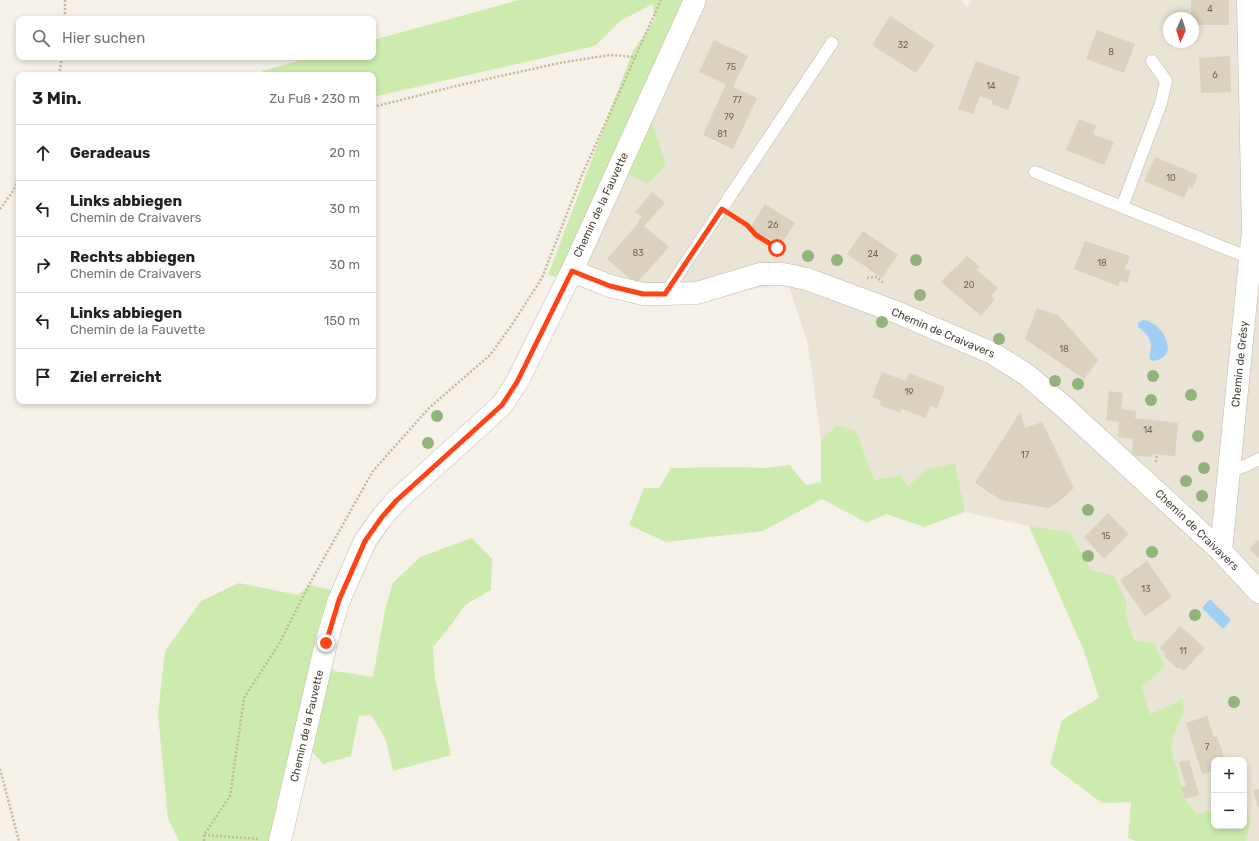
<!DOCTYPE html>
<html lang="de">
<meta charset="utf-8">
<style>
:root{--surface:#fff;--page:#f6f6f6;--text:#202124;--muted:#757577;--line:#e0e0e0}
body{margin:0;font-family:Rubik,sans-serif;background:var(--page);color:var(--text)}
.controls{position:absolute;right:12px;bottom:12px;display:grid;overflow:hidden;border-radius:8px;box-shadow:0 2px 6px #0003}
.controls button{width:36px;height:36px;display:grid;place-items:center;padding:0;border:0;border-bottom:1px solid var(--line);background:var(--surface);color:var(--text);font:20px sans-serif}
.compass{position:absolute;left:1163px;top:12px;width:36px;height:36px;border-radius:50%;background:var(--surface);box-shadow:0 2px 6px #0003;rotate:183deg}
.stop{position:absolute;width:12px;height:12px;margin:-9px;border:3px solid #ff4315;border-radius:50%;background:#fff}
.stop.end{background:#ff4315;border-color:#fff;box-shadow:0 1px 4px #0008}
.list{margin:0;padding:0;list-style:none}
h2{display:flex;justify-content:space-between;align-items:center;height:52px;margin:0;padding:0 16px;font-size:17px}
h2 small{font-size:13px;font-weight:400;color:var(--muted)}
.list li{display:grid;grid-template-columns:26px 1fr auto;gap:12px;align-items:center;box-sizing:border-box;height:56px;padding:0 16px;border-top:1px solid var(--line)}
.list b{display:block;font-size:15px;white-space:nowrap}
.list p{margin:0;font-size:13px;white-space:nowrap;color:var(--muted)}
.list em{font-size:13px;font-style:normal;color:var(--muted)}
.icon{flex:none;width:22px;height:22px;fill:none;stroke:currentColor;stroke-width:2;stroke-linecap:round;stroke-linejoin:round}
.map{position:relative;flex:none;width:1259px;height:841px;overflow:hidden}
.search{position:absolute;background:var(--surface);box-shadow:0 2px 6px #0003;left:16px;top:16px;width:360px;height:44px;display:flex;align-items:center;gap:10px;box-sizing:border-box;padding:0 14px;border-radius:8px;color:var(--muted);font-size:15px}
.panel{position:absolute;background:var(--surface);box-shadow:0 2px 6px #0003;left:16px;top:72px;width:360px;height:332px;border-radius:8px}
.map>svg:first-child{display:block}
.residential{fill:#e9e4d6;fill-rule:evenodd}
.green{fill:#cdebae}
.water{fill:#a1cef5}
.building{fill:#dad1bf}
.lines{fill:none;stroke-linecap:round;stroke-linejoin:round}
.lane-casing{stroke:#c1baaa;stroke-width:13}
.street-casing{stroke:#c1baaa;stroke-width:23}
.path{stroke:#c4b79a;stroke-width:2.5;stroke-dasharray:2 2;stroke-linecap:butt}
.lane{stroke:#fff;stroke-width:12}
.street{stroke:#fff;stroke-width:22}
.tree{fill:#93b27d}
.route{stroke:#ff4315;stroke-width:5}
.labels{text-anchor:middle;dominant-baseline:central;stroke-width:4;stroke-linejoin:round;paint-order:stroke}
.number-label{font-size:9px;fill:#6d6658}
.street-label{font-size:11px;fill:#494236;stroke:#fff}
</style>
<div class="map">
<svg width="1259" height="841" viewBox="0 0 1259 841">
<rect width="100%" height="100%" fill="#f5f1e8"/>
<path class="residential" d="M687,0H962V2L968,7L972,0H1259V841H1246L1251,820L1244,803V760H1214V808L1197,814L1185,799L1171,747L1176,729L1184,713L1183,699L1150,714L1142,687L1165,667L1155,643L1134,640L1126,615L1127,603L1091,570L1070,532L1029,526L965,512L955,463L927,470L908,488L901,475L874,480L837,426L821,440L808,344L788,283L672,303L564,279ZM1169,18H1193V42H1169Z"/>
<path class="green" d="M519,0H687L644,97L666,165L648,183L613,168L564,279L548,275L633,51L655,19L653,4L620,21L595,46L373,97V75H259L262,71L312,57H373V40Z
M837,425L856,431L874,480L901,475L908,487L926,470L955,463L965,512L924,527L886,514L867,523L822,499L763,531L666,542L629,525L644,488H659L671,468L738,467L763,468L790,465L806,485L821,482V440Z
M1029,526L1070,532L1091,570L1114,576L1127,603L1126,615L1134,640L1155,643L1165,667L1142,687L1150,714L1183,699L1184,713L1176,729L1171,747L1185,799L1197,814L1214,808V826H1244V803L1251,820L1246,841H1136L1128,838L1131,802L1102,803L1050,764L1062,720L1099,698L1084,651Z
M472,538L492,559L491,590L465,605L452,624L433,647L435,678L451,755L393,771L386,740L371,715L359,716L351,756L323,764L304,742L274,841H179L168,819L158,714L165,651L201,601L239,583L298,595L310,585L331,590L314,643L334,671L373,677L385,610L393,583L420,557Z"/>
<path class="water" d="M1143,320C1163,322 1182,357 1153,361L1150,359C1149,354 1151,351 1151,346C1151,338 1144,331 1138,327V323Z
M1210,599L1231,620L1223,629L1202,608Z"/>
<path class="building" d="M1191,0H1229V25H1193V18H1191Z
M890,16L935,45L916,73L872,45Z
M1097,30L1135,44L1124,73L1086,59Z
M714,40L748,56L733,87L757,98L733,149L703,135L726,84L699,72Z
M1230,56L1231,92L1201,93L1199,58Z
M976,61L1020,77L1008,110L992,104L993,101L980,96L973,114L958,109Z
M1079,119L1096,126L1093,134L1114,142L1104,165L1066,150Z
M1155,157L1198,175L1192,189L1189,187L1184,198L1144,181Z
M652,192L665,203L644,226L669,247L636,284L607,259L639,222L638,221L642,217L635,212Z
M765,204L795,223L780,246L750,228Z
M863,231L898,255L882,278L847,254Z
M1085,241L1130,256L1125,269L1131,271L1127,283L1120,281L1118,286L1074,269Z
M967,256L980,267L977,270L998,288L991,296L995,299L981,316L941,282L955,267L956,268Z
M1037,308L1059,316L1098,360L1084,379L1025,339Z
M882,372L906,381L909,373L945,387L937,408L930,406L926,418L902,409L900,413L880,405L881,401L872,397Z
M1109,391L1123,393L1121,409L1136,411L1135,418L1178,423L1175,456L1152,454L1151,457L1132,455L1133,439L1118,437L1119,422L1106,420Z
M1020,412L1025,428L1042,422L1074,488L1061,500L1049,508L1001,500L975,483Z
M1108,513L1129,534L1104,559L1084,537Z
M1259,539V558L1249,549Z
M1147,561L1172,597L1145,616L1120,580Z
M1180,626L1205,648L1184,671L1180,667L1178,669L1164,656L1166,654L1160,648Z
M1207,716L1214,737L1217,736L1224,757L1221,758L1222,760H1214V771L1202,774L1186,723Z
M1189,760L1199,795L1185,799L1181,787L1186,786L1179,762Z
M1259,789V809L1253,791Z"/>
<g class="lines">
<g class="lane-casing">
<path id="lane" d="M1035,172L1250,258
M1122,207L1161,103L1166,81L1152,61
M665,294L832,43
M1229,471L1245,466L1259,459"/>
</g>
<g class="street-casing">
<path id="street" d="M572,271L610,286L643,294H665L697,293L760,274H783L807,279L896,312L992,353L1027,375L1063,406L1221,551L1259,592
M1221,551L1253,230L1248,0
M280,841L326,643L339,600L365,541L382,517L396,501L502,405L517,382L572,271L695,0"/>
</g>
<path class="path" d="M65,0V19
M59,75L62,57
M373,107L456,86L559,63L610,55L636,57
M0,209L11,194L19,179
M734,217L747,225L756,235L777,248
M867,278L876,277L884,283
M1156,462L1157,455
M0,769L19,841
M204,835L259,839
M204,841V835L230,796L244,698L279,644L310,583L373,471L429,408L490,355L511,326L542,278L582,175L661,0"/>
<use href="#lane" class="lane"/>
<use href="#street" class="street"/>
</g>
<g class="tree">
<circle cx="808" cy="256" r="6"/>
<circle cx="837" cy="260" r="6"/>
<circle cx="916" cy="260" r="6"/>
<circle cx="920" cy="295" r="6"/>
<circle cx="882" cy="322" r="6"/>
<circle cx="999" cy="339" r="6"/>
<circle cx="1153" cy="376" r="6"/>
<circle cx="1055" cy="381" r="6"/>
<circle cx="1078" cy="384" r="6"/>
<circle cx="1191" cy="395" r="6"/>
<circle cx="1151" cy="400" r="6"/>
<circle cx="437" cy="416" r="6"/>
<circle cx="1198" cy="436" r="6"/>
<circle cx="428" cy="443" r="6"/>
<circle cx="1204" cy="468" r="6"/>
<circle cx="1186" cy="481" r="6"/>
<circle cx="1202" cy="496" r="6"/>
<circle cx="1088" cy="510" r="6"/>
<circle cx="1152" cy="552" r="6"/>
<circle cx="1088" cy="556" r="6"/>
<circle cx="1195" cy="615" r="6"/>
<circle cx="1234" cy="702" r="6"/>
</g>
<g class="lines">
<path class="route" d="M326,643L339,600L365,541L382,517L396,501L502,405L517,382L572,271L610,286L643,294H665L722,209L747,225L756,235L777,248"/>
</g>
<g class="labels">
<g class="number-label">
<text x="1210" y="9">4</text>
<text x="903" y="45">32</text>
<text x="1111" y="52">8</text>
<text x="731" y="67">75</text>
<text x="1215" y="75">6</text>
<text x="991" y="86">14</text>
<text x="737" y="100">77</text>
<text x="729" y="117">79</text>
<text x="722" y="134">81</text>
<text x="1171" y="178">10</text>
<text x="773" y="225">26</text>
<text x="638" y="253">83</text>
<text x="873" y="254">24</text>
<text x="1102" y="263">18</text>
<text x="969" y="285">20</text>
<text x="1064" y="349">18</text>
<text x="909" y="392">19</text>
<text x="1148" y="430">14</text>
<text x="1025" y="455">17</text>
<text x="1106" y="536">15</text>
<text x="1146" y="589">13</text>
<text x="1183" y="651">11</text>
<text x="1207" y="747">7</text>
</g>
<g class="street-label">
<text transform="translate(601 205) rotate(-65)">Chemin de la Fauvette</text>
<text transform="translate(943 333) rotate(23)">Chemin de Craivavers</text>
<text transform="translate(1240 364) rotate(-84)">Chemin de Grésy</text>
<text transform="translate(1197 530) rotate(44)">Chemin de Craivavers</text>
<text transform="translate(307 726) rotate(-77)">Chemin de la Fauvette</text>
</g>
</g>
</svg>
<div class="controls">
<button>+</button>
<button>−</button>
</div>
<svg class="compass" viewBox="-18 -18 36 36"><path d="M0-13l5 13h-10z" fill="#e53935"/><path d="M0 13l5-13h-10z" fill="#757577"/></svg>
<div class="stop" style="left:777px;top:248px"></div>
<div class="stop end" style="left:326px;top:643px"></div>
<div class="search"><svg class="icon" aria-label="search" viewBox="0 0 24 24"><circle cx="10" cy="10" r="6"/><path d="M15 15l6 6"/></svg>Hier suchen</div>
<section class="panel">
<h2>3 Min.<small>Zu Fuß · 230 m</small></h2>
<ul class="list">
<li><svg class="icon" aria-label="ahead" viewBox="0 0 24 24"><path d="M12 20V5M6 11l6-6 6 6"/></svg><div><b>Geradeaus</b></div><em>20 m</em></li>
<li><svg class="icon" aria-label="left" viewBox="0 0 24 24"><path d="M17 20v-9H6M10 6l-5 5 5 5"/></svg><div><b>Links abbiegen</b><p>Chemin de Craivavers</p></div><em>30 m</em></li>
<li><svg class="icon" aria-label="right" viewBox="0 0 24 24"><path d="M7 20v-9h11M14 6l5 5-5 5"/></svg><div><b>Rechts abbiegen</b><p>Chemin de Craivavers</p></div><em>30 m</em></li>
<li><svg class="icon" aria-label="left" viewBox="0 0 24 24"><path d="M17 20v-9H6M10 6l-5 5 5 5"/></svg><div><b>Links abbiegen</b><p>Chemin de la Fauvette</p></div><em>150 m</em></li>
<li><svg class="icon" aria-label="arrive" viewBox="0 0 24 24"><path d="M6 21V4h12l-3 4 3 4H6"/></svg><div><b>Ziel erreicht</b></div></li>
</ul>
</section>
</div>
